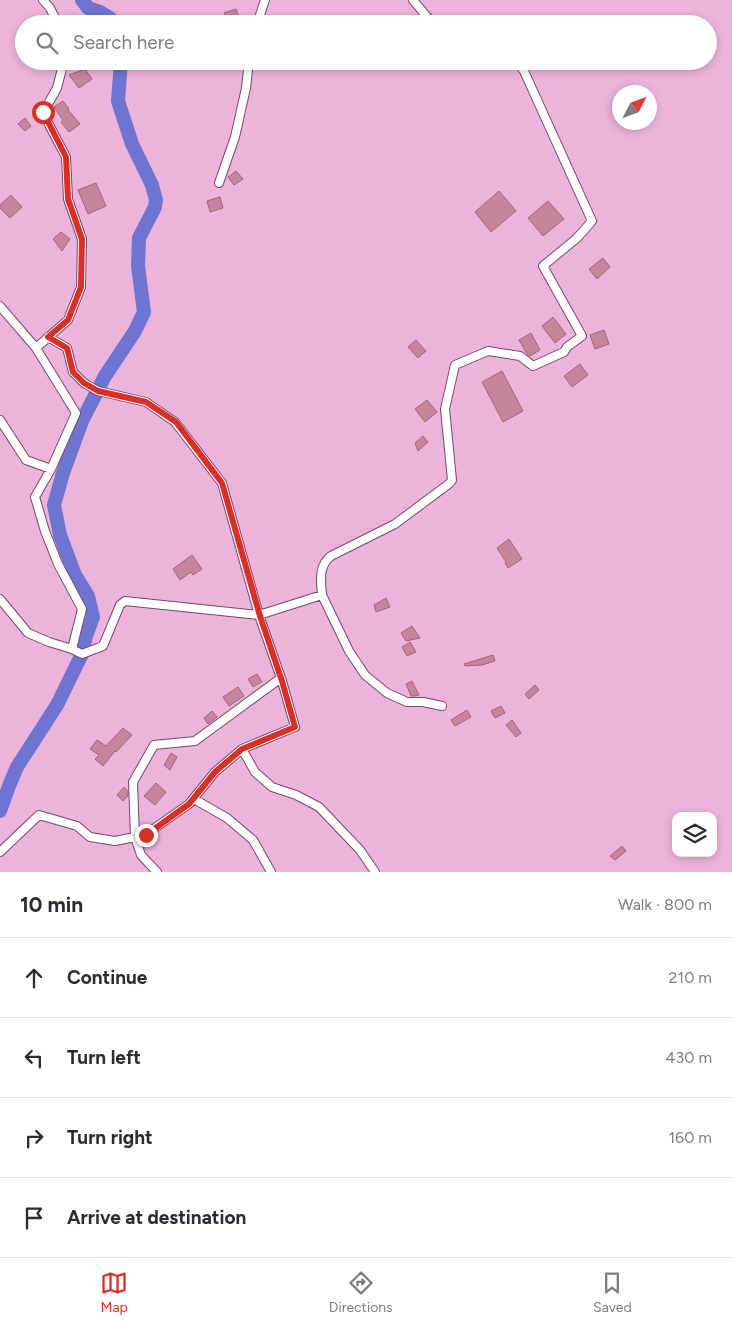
<!DOCTYPE html>
<meta charset="utf-8">
<style>
:root{--surface:#fff;--page:#f7f7f7;--text:#2b2b33;--muted:#7c7c81;--line:#e1e1e2;--accent:#d93025}
body{margin:0;font-family:Figtree,sans-serif;background:var(--page);color:var(--text)}
.controls{position:absolute;right:15px;bottom:15px;display:grid;overflow:hidden;border-radius:10px;box-shadow:0 2px 8px #0003}
.controls button{width:45px;height:45px;display:grid;place-items:center;padding:0;border:0;border-bottom:1px solid var(--line);background:var(--surface);color:var(--text);font:25px sans-serif}
.compass{position:absolute;left:612px;top:85px;width:45px;height:45px;border-radius:50%;background:var(--surface);box-shadow:0 2px 8px #0003;rotate:49deg}
.stop{position:absolute;width:15px;height:15px;margin:-11px;border:4px solid #d93025;border-radius:50%;background:#fff}
.stop.end{background:#d93025;border-color:#fff;box-shadow:0 1px 5px #0008}
.list{margin:0;padding:0;list-style:none}
h2{display:flex;justify-content:space-between;align-items:center;height:65px;margin:0;padding:0 20px;font-size:21px}
h2 small{font-size:16px;font-weight:400;color:var(--muted)}
.list li{display:grid;grid-template-columns:32px 1fr auto;gap:15px;align-items:center;box-sizing:border-box;height:80px;padding:0 20px;border-top:1px solid var(--line)}
.list b{display:block;font-size:19px;white-space:nowrap}
.list em{font-size:16px;font-style:normal;color:var(--muted)}
.icon{flex:none;width:28px;height:28px;fill:none;stroke:currentColor;stroke-width:2;stroke-linecap:round;stroke-linejoin:round}
.map{position:relative;flex:none;width:732px;height:872px;overflow:hidden}
.search{position:absolute;background:var(--surface);box-shadow:0 2px 8px #0003;left:15px;right:15px;top:15px;height:55px;display:flex;align-items:center;gap:12px;box-sizing:border-box;padding:0 18px;border-radius:28px;color:var(--muted);font-size:19px}
.sheet{height:385px;background:var(--surface)}
nav{display:flex;justify-content:space-around;align-items:center;box-sizing:border-box;height:70px;border-top:1px solid var(--line);background:var(--surface);font-size:14px;color:var(--muted)}
nav a{display:grid;justify-items:center;gap:2px}
nav .on{color:var(--accent)}
.map>svg:first-child{display:block}
.lines{fill:none;stroke-linecap:round;stroke-linejoin:round}
.river{stroke:#6d75d0;stroke-width:14}
.building{fill:#c7859c;stroke:#a4657b}
.street-casing{stroke:#78466b;stroke-width:10}
.street{stroke:#fff;stroke-width:8}
.route{stroke:#d93025;stroke-width:6}
</style>
<div class="map">
<svg width="732" height="872" viewBox="0 0 732 872">
<rect width="100%" height="100%" fill="#ecb3db"/>
<g class="lines">
<path class="river" d="M82,0L88,8L100,12L110,18L114,24
M0,811L9,786L17,767L57,705L82,654L86,636L93,617L88,596L75,575L60,535L54,505L63,473L82,421L105,376L135,331L144,312L138,266L139,238L155,207L156,200L152,185L132,144L118,101L121,61"/>
</g>
<path class="building" d="M236,9L241,24H227L224,13Z
M85,69L92,79L79,88L69,75Z
M63,101L69,109L68,110L80,124L69,132L61,122L63,120L54,107Z
M25,118L31,126L25,131L18,124Z
M236,171L243,179L234,185L228,177Z
M96,183L106,206L88,214L78,190Z
M499,191L516,211L491,232L475,212Z
M11,195L22,207L10,218L0,208V205Z
M220,197L223,208L210,212L207,201Z
M548,201L564,219L543,236L528,218Z
M61,232L70,239L62,251L53,239Z
M603,258L610,267L597,279L589,269Z
M553,317L566,334L555,343L542,326Z
M604,330L609,344L595,349L590,335Z
M531,333L540,350L530,356L527,354L519,340Z
M416,340L426,351L418,358L408,347Z
M580,364L588,375L572,387L564,376Z
M502,371L523,411L503,422L482,382Z
M427,400L437,412L425,422L415,409Z
M423,436L428,442L418,451L415,443Z
M509,539L522,559L508,568L505,563L506,562L497,548Z
M192,555L202,569L193,575L191,572L180,580L173,569Z
M386,598L390,607L376,612L374,605Z
M412,626L420,638L406,641L401,633Z
M410,642L416,652L407,656L402,647Z
M493,655L495,661L482,665L465,666L464,664Z
M257,674L262,682L253,687L248,679Z
M412,681L419,695L415,696H411L406,684Z
M535,685L539,690L529,699L525,694Z
M238,687L244,696L229,706L223,697Z
M501,706L505,713L495,718L491,711Z
M467,710L471,717L455,726L451,720Z
M212,711L217,717L208,724L204,718Z
M512,720L521,733L516,737L506,725Z
M123,728L132,735L116,752L115,751L103,766L95,759L99,755L90,749L97,740L106,746Z
M171,753L177,757L170,770L164,765Z
M156,783L166,792L155,805L144,796Z
M124,787L128,791V796L123,801L117,795Z
M622,846L626,851L615,860L610,856Z"/>
<g class="lines">
<g class="street-casing">
<path id="street" d="M43,0L50,8L58,24
M413,0L433,24
M257,24L265,0
M219,183L235,137L246,88L249,61
M0,306L36,348L76,413L51,469L35,497L45,531L58,564L82,609L72,649
M36,348L68,320L81,287L82,239L68,199L66,157L43,113L57,88L64,61
M0,420L26,460L51,469
M322,595C321,581 318,566 331,556L395,524L450,483L452,480L445,409L455,365L488,351L520,356L533,366L564,352L567,347L582,336L543,266L577,238L592,221L524,71L516,61
M0,599L28,633L49,642L72,649L82,654L103,646L120,605L125,601L259,615L322,595L349,651L365,675L387,693L407,702H423L442,706
M242,749L255,772L272,787L296,795L319,807L360,850L375,872
M194,799L227,818L253,840L271,872
M0,852L39,815L77,826L90,837L115,841L145,835L189,804L215,772L242,749L295,727L282,681L259,615L222,483L175,422L146,402L98,391L84,383L73,372L67,348L48,337
M157,872L141,855L135,837L133,782L154,745L195,741L281,678"/>
</g>
<use href="#street" class="street"/>
</g>
<g class="lines">
<path class="route" d="M43,112L66,157L68,199L82,239L81,287L68,320L48,337L67,348L73,372L84,383L98,391L146,402L176,422L222,483L260,616L282,681L295,727L242,749L215,772L189,804L146,835"/>
</g>
</svg>
<div class="controls">
<button><svg class="icon" aria-label="layers" viewBox="0 0 24 24"><path d="M12 4l9 5-9 5-9-5zM3 14l9 5 9-5"/></svg></button>
</div>
<svg class="compass" viewBox="-18 -18 36 36"><path d="M0-13l5 13h-10z" fill="#e53935"/><path d="M0 13l5-13h-10z" fill="#7c7c81"/></svg>
<div class="stop" style="left:43px;top:112px"></div>
<div class="stop end" style="left:146px;top:835px"></div>
<div class="search"><svg class="icon" aria-label="search" viewBox="0 0 24 24"><circle cx="10" cy="10" r="6"/><path d="M15 15l6 6"/></svg>Search here</div>
</div>
<section class="sheet">
<h2>10 min<small>Walk · 800 m</small></h2>
<ul class="list">
<li><svg class="icon" aria-label="ahead" viewBox="0 0 24 24"><path d="M12 20V5M6 11l6-6 6 6"/></svg><div><b>Continue</b></div><em>210 m</em></li>
<li><svg class="icon" aria-label="left" viewBox="0 0 24 24"><path d="M17 20v-9H6M10 6l-5 5 5 5"/></svg><div><b>Turn left</b></div><em>430 m</em></li>
<li><svg class="icon" aria-label="right" viewBox="0 0 24 24"><path d="M7 20v-9h11M14 6l5 5-5 5"/></svg><div><b>Turn right</b></div><em>160 m</em></li>
<li><svg class="icon" aria-label="arrive" viewBox="0 0 24 24"><path d="M6 21V4h12l-3 4 3 4H6"/></svg><div><b>Arrive at destination</b></div></li>
</ul>
</section>
<nav>
<a class="on"><svg class="icon" aria-label="map" viewBox="0 0 24 24"><path d="M3 6l6-2 6 2 6-2v14l-6 2-6-2-6 2zM9 4v14M15 6v14"/></svg>Map</a>
<a><svg class="icon" aria-label="directions" viewBox="0 0 24 24"><path d="M12 3l9 9-9 9-9-9zM9 14v-3h6M13 9l2 2-2 2"/></svg>Directions</a>
<a><svg class="icon" aria-label="saved" viewBox="0 0 24 24"><path d="M7 4h10v16l-5-4-5 4z"/></svg>Saved</a>
</nav>
